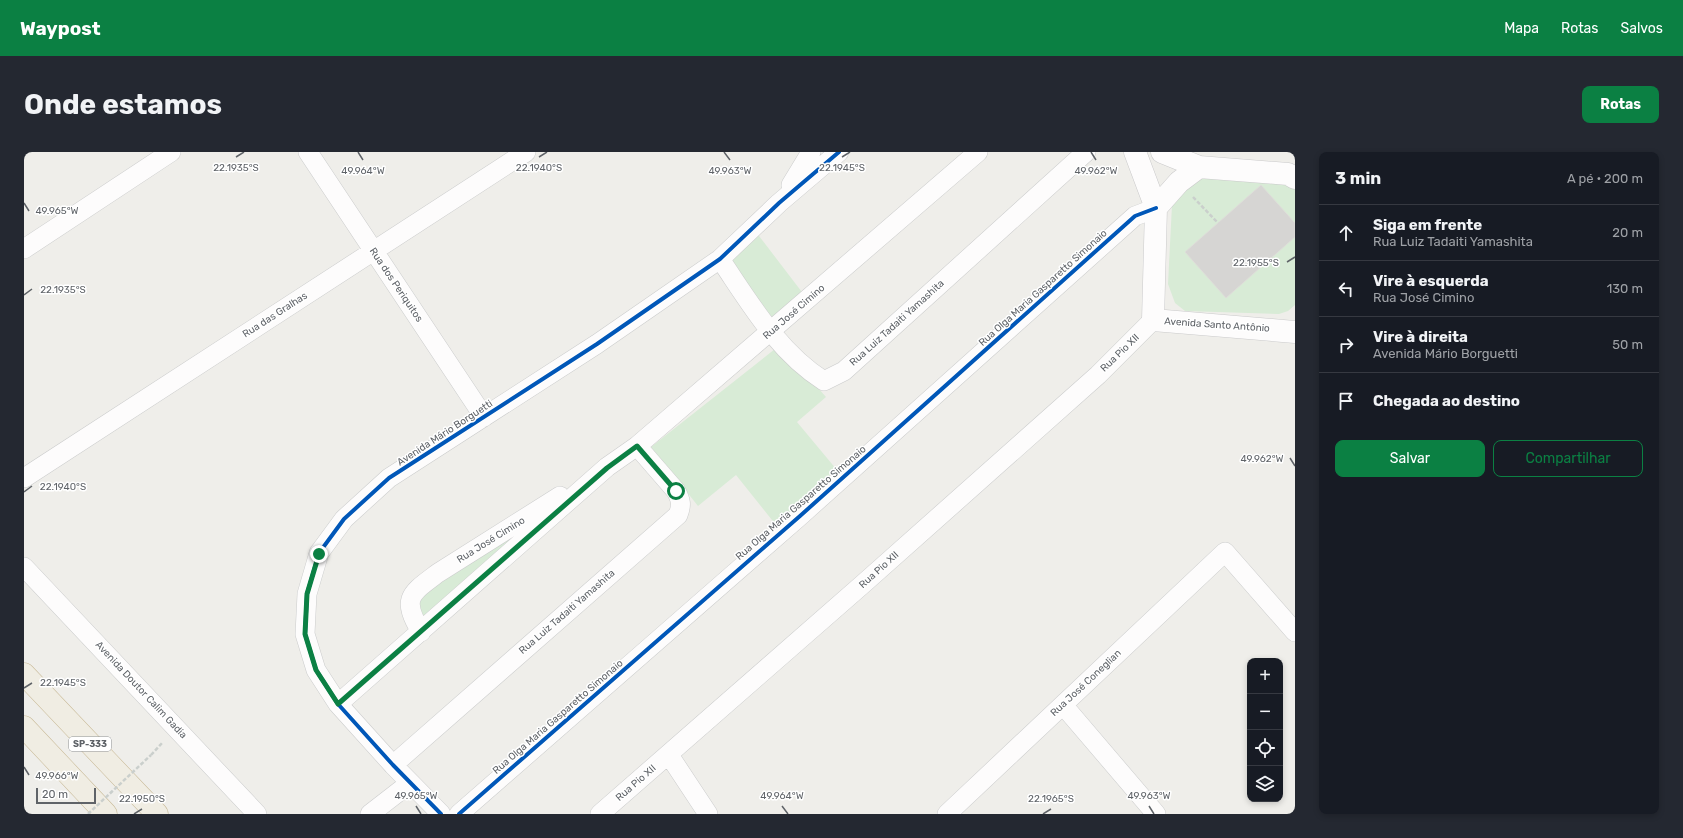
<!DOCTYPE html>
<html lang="pt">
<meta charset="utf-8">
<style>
:root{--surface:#171b24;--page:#242831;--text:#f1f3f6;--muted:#9ea1a6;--line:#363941;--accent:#0b8043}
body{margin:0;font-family:Rubik,sans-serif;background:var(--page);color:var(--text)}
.controls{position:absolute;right:12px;bottom:12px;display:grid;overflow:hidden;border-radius:8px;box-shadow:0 2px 6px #0003}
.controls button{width:36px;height:36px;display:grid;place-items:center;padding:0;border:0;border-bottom:1px solid var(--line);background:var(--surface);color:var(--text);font:20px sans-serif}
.scale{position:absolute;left:12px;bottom:10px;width:60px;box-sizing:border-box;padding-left:4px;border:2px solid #5f6368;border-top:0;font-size:11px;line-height:14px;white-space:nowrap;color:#5f6368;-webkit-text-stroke:3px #fff;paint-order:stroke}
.stop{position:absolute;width:12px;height:12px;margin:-9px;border:3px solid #0b8043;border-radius:50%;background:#fff}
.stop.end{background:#0b8043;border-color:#fff;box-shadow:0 1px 4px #0008}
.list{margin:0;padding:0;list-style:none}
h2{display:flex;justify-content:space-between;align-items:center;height:52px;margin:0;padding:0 16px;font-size:17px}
h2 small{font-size:13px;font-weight:400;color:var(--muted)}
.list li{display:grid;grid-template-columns:26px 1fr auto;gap:12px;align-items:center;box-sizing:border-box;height:56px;padding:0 16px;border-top:1px solid var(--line)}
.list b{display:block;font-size:15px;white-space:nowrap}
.list p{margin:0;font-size:13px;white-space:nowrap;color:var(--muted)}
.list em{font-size:13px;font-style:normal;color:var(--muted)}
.actions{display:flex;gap:8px;padding:12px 16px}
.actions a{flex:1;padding:9px 0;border:1px solid var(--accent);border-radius:8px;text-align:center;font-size:14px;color:var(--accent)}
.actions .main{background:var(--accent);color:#fff}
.icon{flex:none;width:22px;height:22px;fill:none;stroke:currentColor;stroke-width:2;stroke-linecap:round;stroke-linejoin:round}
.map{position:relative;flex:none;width:1271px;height:662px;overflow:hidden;border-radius:8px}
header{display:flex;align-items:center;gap:24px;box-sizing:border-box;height:56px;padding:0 20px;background:var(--accent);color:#fff}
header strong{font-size:19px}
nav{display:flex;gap:22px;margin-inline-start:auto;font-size:14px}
.intro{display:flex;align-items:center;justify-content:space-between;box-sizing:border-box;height:96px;padding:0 24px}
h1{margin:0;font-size:28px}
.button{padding:10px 18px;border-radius:8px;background:var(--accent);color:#fff;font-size:14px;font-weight:700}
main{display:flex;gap:24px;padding:0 24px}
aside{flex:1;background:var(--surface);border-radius:8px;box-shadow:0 2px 6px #0003}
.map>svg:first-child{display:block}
.green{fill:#d8ebd6}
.building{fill:#d6d5d3;stroke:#deddd9}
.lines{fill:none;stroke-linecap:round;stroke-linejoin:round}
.street-casing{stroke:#cbcccc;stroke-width:20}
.secondary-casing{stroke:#cacacb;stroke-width:23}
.highway-casing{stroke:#c8b996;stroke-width:23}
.path{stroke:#cacfcc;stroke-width:2.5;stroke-dasharray:4 2;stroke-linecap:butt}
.street{stroke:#fdfcfc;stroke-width:19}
.secondary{stroke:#fdfcfc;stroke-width:22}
.highway{stroke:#f0ede3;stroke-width:22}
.path-bridge{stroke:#cacfcc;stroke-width:2.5;stroke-dasharray:4 2;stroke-linecap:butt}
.cycleway-casing{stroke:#fff;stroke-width:6}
.cycleway{stroke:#0057b8;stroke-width:4}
.route{stroke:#0b8043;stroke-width:5}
.ticks{fill:none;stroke:#5f6368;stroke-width:1.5}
.labels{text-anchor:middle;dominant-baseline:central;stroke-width:3;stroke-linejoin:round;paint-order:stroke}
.shield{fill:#fff;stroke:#8f9295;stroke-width:1}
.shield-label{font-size:9px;font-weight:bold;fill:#5f6368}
.street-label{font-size:10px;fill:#5f6368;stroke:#fff}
.ticks-label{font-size:10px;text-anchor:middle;fill:#5f6368;stroke:#fff;stroke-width:3;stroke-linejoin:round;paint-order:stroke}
</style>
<header>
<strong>Waypost</strong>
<nav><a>Mapa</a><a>Rotas</a><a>Salvos</a></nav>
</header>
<div class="intro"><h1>Onde estamos</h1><a class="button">Rotas</a></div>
<main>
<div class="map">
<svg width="1271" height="662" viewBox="0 0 1271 662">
<rect width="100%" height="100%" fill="#efeeea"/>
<path class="green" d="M1178,25L1260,29L1271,35V153L1264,159L1255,162L1161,159L1151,151L1144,132L1148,53L1151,44Z
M729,76L784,148L746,181L696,107Z
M756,193L802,245L773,270L813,318L752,373L712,323L674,354L627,295Z
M544,340L393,474L388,442Z"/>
<path class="building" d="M1237,33L1271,71V85L1202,146L1161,100Z"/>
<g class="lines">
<g class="street-casing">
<path id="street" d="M284,0L460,265
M767,33L787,0
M0,97L147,0
M696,107C726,151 754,200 800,229L820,219L1062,0
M0,326L502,0
M0,415L233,662
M397,480C377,446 386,442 414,421L536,344
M314,552L583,315L613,294L954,0
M1039,553L1132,662
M645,603L684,662
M369,613L654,363C658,353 657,348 652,339L613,294
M346,662L386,631
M417,662L369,613L314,552L292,518L281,482L283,442L295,401L320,367L365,326L573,192L696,107L755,51L815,0
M435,662L776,364L1111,64L1132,56
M576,662L839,432L1074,223L1129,168
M923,662L1201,400L1271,480"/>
</g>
<g class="secondary-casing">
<path id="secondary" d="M1111,0L1132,56L1129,168L1271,180
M1138,0L1175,15L1264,22L1271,26
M1132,56L1155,30L1175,15"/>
</g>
<g class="highway-casing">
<path id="highway" d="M0,522L133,662
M0,575L82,662"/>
</g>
<path class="path" d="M1169,45L1194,71
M127,603L139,590"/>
<use href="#street" class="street"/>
<use href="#secondary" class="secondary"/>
<use href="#highway" class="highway"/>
<path class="path-bridge" d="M64,662L127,603"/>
<g class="cycleway-casing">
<path id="cycleway" d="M417,662L369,613L314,552L292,518L281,482L283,442L295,401L320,367L365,326L573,192L696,107L755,51L815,0
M435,662L776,364L1111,64L1132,56"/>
</g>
<use href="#cycleway" class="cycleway"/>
</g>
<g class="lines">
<path class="route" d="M295,402L283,442L281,482L292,518L314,552L583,316L613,294L652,339"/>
</g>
<path class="ticks" d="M334,0L339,8M700,0L706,8M1067,0L1072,8M212,5L220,0M515,5L523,0M818,5L826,0M0,51L5,59M1263,110L1271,105M0,143L8,137M1266,306L1271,314M0,340L8,334M0,536L8,531M0,615L5,623M392,654L397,662M758,654L764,662M1125,654L1130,662M110,662L118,657M1019,662L1027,657"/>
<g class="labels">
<rect class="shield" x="45" y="585" width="42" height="14" rx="3"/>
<g class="shield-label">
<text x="66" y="592">SP-333</text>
</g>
<g class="street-label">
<text transform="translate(372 133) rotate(56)">Rua dos Periquitos</text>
<text transform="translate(1019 136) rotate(-42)">Rua Olga Maria Gasparetto Simonaio</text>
<text transform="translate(770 160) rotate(-41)">Rua José Cimino</text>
<text transform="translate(251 163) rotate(-33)">Rua das Gralhas</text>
<text transform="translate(873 171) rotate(-42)">Rua Luiz Tadaiti Yamashita</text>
<text transform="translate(1193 173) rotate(4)">Avenida Santo Antônio</text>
<text transform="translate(1096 201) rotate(-44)">Rua Pio XII</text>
<text transform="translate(421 281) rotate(-33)">Avenida Mário Borguetti</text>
<text transform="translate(777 351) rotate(-41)">Rua Olga Maria Gasparetto Simonaio</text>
<text transform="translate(467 388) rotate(-32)">Rua José Cimino</text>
<text transform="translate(855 418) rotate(-42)">Rua Pio XII</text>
<text transform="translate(543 460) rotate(-41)">Rua Luiz Tadaiti Yamashita</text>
<text transform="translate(1062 531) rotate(-43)">Rua José Coneglian</text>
<text transform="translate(117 538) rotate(47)">Avenida Doutor Calim Gadia</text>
<text transform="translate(534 565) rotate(-41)">Rua Olga Maria Gasparetto Simonaio</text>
<text transform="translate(612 631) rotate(-41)">Rua Pio XII</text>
</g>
</g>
<g class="ticks-label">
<text x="818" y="19">22.1945°S</text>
<text x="212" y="19">22.1935°S</text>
<text x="515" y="19">22.1940°S</text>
<text x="339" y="22">49.964°W</text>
<text x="706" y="22">49.963°W</text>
<text x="1072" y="22">49.962°W</text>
<text x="33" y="62">49.965°W</text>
<text x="1232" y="114">22.1955°S</text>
<text x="39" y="141">22.1935°S</text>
<text x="1238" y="310">49.962°W</text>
<text x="39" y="338">22.1940°S</text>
<text x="39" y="534">22.1945°S</text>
<text x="33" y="627">49.966°W</text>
<text x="392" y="647">49.965°W</text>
<text x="758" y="647">49.964°W</text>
<text x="1125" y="647">49.963°W</text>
<text x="118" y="650">22.1950°S</text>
<text x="1027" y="650">22.1965°S</text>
</g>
</svg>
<div class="controls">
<button>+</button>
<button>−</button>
<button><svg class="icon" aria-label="locate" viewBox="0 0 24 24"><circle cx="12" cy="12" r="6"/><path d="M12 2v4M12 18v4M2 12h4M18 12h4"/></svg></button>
<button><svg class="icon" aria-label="layers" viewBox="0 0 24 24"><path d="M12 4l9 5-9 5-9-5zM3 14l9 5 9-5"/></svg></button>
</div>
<div class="scale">20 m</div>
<div class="stop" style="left:652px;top:339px"></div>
<div class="stop end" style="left:295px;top:402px"></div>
</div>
<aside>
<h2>3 min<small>A pé · 200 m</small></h2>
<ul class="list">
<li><svg class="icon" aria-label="ahead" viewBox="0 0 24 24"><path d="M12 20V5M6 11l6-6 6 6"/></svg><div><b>Siga em frente</b><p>Rua Luiz Tadaiti Yamashita</p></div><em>20 m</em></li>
<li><svg class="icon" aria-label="left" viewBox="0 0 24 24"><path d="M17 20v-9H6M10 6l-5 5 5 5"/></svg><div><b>Vire à esquerda</b><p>Rua José Cimino</p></div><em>130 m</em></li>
<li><svg class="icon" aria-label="right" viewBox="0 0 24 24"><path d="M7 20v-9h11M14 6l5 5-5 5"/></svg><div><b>Vire à direita</b><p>Avenida Mário Borguetti</p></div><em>50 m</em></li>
<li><svg class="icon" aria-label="arrive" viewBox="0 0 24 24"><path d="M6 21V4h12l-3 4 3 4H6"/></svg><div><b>Chegada ao destino</b></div></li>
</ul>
<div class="actions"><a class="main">Salvar</a><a>Compartilhar</a></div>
</aside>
</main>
